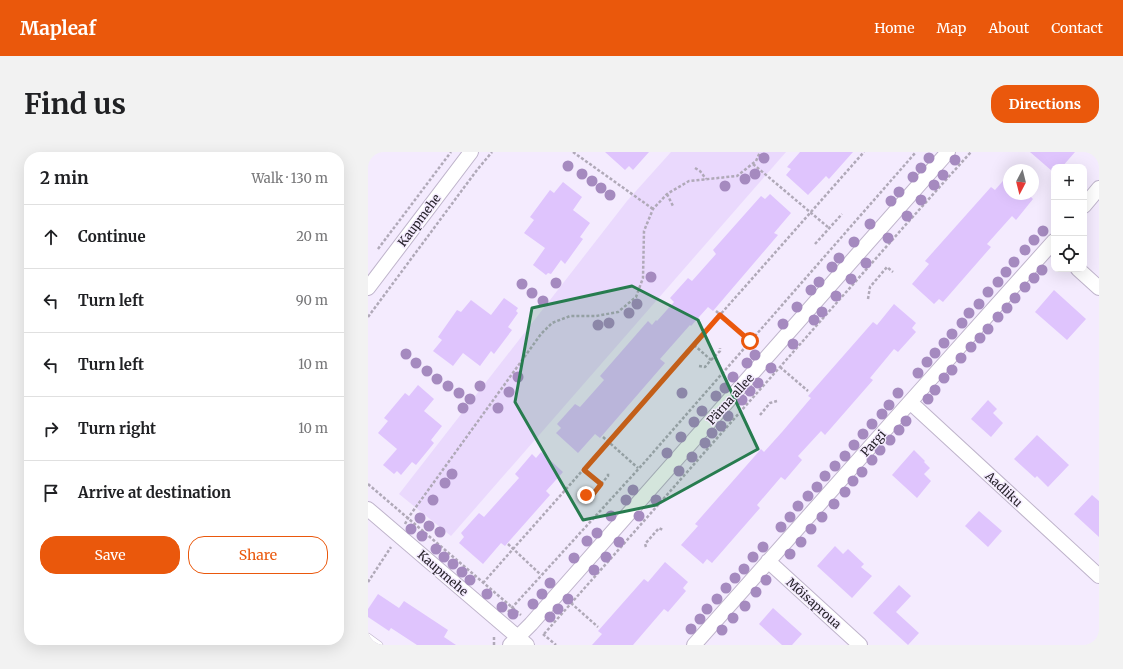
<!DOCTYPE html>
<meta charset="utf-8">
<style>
:root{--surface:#fff;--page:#f2f2f2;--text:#202124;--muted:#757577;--line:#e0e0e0;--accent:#ea580c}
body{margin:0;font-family:Merriweather,serif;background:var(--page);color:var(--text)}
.controls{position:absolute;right:12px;top:12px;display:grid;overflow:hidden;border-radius:8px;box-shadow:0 4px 16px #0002}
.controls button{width:36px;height:36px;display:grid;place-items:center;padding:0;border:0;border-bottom:1px solid var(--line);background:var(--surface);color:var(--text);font:20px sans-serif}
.compass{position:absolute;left:635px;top:12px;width:36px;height:36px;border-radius:50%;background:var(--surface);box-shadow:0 4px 16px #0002;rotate:187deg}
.stop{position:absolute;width:12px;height:12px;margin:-9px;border:3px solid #ea580c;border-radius:50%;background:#fff}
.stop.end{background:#ea580c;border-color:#fff;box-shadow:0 1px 4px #0008}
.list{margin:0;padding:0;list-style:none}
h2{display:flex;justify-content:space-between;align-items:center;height:52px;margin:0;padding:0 16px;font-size:17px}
h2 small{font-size:13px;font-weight:400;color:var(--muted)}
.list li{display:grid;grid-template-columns:26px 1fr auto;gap:12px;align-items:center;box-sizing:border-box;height:64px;padding:0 16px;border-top:1px solid var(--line)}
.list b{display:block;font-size:15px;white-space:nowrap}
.list em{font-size:13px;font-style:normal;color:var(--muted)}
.actions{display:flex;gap:8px;padding:12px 16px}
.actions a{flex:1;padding:9px 0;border:1px solid var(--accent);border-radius:16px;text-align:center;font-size:14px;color:var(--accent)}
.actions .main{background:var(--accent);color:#fff}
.icon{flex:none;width:22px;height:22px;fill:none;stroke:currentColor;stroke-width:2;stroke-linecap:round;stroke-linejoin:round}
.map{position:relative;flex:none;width:731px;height:493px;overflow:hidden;border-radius:16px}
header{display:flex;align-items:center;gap:24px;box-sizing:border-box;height:56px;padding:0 20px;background:var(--accent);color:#fff}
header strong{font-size:19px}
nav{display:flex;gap:22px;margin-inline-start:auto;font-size:14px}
.intro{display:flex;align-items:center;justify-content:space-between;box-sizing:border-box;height:96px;padding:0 24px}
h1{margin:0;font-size:28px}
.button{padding:10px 18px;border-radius:16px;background:var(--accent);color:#fff;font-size:14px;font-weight:700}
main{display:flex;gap:24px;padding:0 24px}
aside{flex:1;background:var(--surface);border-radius:16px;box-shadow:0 4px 16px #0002}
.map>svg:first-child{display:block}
.green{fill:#ead9fd}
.building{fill:#dfc4fd}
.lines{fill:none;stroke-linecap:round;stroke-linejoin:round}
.service-casing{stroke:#bfb4cb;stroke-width:8}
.minor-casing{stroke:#bfb4cb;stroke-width:16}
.path{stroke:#b0a9b8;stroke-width:2.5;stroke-dasharray:3 2;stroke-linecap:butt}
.service{stroke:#fff;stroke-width:7}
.minor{stroke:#fff;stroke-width:14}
.tree{fill:#a58abf}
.route{stroke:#ea580c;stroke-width:5}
.marked{fill:#277c4f;fill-opacity:0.2;stroke:#277c4f;stroke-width:3;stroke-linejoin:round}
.labels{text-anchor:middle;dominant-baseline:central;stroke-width:3;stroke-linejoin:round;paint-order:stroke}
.street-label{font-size:12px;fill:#27232b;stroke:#f4ebfe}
</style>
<header>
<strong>Mapleaf</strong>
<nav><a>Home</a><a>Map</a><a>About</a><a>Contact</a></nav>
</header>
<div class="intro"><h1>Find us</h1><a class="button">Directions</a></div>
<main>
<aside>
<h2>2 min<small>Walk · 130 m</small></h2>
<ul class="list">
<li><svg class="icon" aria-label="ahead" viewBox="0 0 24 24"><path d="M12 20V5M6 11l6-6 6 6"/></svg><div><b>Continue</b></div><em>20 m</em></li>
<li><svg class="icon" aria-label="left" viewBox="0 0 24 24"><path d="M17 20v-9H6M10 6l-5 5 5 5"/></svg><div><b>Turn left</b></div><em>90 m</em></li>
<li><svg class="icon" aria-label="left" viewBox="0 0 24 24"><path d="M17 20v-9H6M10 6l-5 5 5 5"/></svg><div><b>Turn left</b></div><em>10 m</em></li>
<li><svg class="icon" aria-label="right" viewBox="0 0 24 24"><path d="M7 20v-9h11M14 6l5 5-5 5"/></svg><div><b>Turn right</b></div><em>10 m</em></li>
<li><svg class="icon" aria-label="arrive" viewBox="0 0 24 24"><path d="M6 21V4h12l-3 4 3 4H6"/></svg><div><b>Arrive at destination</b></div></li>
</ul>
<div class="actions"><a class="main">Save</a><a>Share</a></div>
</aside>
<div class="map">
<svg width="731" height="493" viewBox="0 0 731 493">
<rect width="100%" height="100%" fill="#f4ebfe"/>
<path class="green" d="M303,0H418L83,384L31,342L259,49Z"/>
<path class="building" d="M237,0H281L265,18L261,14L257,18Z
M432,0H485L461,27L458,24L440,43L418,23L423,17L419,15Z
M662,0H707L694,15H686V17L684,19Z
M641,22V42H660L665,47L648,68L644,64L619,92L623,95L575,150L571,147L566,152L544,132L561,112L557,109L623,35L627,38Z
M195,30L214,45L205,58L222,71L212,85L215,87L197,112L193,108L183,122L180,121L178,123L165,113L177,96L156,81L166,68L162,65L182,38L186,41Z
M402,42L423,61L406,81L410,83L345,159L340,155L323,174L322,173L292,207L297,211L232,286L227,282L210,301L188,281L193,276L189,272L207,252L212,255L236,228L232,224L280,169L284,173L288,168L289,169L306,150L302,146L320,126L324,129L348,102L345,98L393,44L397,47Z
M686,138L718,167L699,188L667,160Z
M136,146L150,156L148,159L150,161L140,175L144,178L126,202L123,199L112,214L95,201L85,214L65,199L74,188L70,185L89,158L93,160L103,148L123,163Z
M526,152L548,171L544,176L548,180L530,200L526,197L502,226L505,228L457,283L453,279L430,304L434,308L417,328L413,325L389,353L392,356L344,411L339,407L335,412L313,393L330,374L327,372L393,297L396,300L414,280L443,246L440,244L505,170L509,173Z
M50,233L66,247L56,259L74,274L63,288L66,291L48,313L44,310L33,323L29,319L26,322L15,313L29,297L10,281L20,269L16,266L37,241L41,244Z
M620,248L629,257L625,261L635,271L623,285L603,267Z
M669,283L701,313L680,335L669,324L667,326L646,307Z
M546,298L557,309L556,310L562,316L556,322L563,329L549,346L524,323Z
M173,300L195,320L178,339L182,343L137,394L133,391L115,412L91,391L96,385L93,381L111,361L116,365L151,326L147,322L164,302L168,306Z
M724,343L731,349V385L706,362Z
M611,359L634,379L620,395L597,374Z
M467,394L475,402L480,397L496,412L493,415L504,424L484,446L449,414Z
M297,410L320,430L315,436L318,439L300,460L296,457L265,493H224L234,482L230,479L276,427L280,430Z
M531,433L543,444L528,460L551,481L540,493L505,461Z
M10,442L31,456L36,449L80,478L76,485L88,493H49L23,476L21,479L0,465V457Z
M405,456L434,482L424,493H414L391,472Z"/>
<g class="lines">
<g class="service-casing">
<path id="service" d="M0,485L11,493"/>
</g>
<g class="minor-casing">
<path id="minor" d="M716,54L731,36
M710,117L731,136
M0,136L103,0
M542,250L731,424
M0,357L159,493
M400,409L492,493
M142,493L163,472L580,0
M326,493L542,250L686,89"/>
</g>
<path class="path" d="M205,0L285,57
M385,12L461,76
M327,16L332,19L338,27
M299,42L305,54
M447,92L474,62
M10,97L83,0
M500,147L502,135L519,115L525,120
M348,159L382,189
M0,165L109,18L124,0
M326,193L343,208L337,215L331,214
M343,208L352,199V196
M412,215L440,239
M392,263L402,251L409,249
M235,285L270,316
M216,318L233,332L223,345L218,343
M0,332L153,463
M233,332L240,324V321
M37,372L40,366L173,182L184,171L202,164H228L250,160L268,145L275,126L276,79L285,57L299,42L321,29L369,24L388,9L392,0
M140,392L173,423
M278,395L277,392L291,376L295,378
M0,430L23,395
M115,431L496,0
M203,451L230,475
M140,460L275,312L548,0
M175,482L188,493
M176,482L533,78L603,0
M126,493V483"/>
<use href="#service" class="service"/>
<use href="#minor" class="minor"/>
</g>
<g class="tree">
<circle cx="396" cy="6" r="5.5"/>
<circle cx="561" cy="6" r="5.5"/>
<circle cx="587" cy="8" r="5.5"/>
<circle cx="200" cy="14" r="5.5"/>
<circle cx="553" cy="16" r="5.5"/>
<circle cx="214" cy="22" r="5.5"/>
<circle cx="387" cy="22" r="5.5"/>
<circle cx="575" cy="23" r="5.5"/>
<circle cx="545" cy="25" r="5.5"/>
<circle cx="377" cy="27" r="5.5"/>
<circle cx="224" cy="29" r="5.5"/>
<circle cx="566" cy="33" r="5.5"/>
<circle cx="357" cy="34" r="5.5"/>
<circle cx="233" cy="36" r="5.5"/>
<circle cx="531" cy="40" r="5.5"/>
<circle cx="242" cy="43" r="5.5"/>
<circle cx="553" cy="48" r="5.5"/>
<circle cx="523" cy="49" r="5.5"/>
<circle cx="539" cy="64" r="5.5"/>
<circle cx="502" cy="72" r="5.5"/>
<circle cx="675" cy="79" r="5.5"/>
<circle cx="520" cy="86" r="5.5"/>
<circle cx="666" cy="88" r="5.5"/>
<circle cx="486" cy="90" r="5.5"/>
<circle cx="657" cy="98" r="5.5"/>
<circle cx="471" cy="106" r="5.5"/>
<circle cx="646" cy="110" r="5.5"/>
<circle cx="498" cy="111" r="5.5"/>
<circle cx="464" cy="115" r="5.5"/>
<circle cx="674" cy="118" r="5.5"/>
<circle cx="638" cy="120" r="5.5"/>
<circle cx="283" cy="125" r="5.5"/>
<circle cx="666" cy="126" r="5.5"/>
<circle cx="483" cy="127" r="5.5"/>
<circle cx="451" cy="130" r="5.5"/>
<circle cx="630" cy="130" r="5.5"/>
<circle cx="188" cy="131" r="5.5"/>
<circle cx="154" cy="132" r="5.5"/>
<circle cx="657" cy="135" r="5.5"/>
<circle cx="443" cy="138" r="5.5"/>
<circle cx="620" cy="140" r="5.5"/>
<circle cx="164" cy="141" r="5.5"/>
<circle cx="468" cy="144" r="5.5"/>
<circle cx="647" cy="146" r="5.5"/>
<circle cx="175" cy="149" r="5.5"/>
<circle cx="269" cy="152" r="5.5"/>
<circle cx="611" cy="152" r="5.5"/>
<circle cx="429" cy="155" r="5.5"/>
<circle cx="639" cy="156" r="5.5"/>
<circle cx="454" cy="160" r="5.5"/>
<circle cx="261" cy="161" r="5.5"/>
<circle cx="601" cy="161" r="5.5"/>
<circle cx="630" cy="165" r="5.5"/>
<circle cx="446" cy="168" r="5.5"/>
<circle cx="241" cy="171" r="5.5"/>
<circle cx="594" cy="171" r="5.5"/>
<circle cx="415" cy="172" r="5.5"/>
<circle cx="230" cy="173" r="5.5"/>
<circle cx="620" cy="177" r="5.5"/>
<circle cx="584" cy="182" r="5.5"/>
<circle cx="612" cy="186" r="5.5"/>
<circle cx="576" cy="191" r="5.5"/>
<circle cx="425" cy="192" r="5.5"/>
<circle cx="603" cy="195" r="5.5"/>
<circle cx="567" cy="201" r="5.5"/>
<circle cx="38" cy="202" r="5.5"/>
<circle cx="387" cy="203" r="5.5"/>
<circle cx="593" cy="206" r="5.5"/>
<circle cx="559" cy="210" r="5.5"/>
<circle cx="48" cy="211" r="5.5"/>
<circle cx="379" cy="211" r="5.5"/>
<circle cx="403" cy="216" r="5.5"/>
<circle cx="584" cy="218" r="5.5"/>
<circle cx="59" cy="219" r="5.5"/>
<circle cx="550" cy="221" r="5.5"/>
<circle cx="150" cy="225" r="5.5"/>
<circle cx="365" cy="225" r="5.5"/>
<circle cx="576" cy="226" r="5.5"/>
<circle cx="69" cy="227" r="5.5"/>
<circle cx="390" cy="231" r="5.5"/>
<circle cx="80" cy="234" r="5.5"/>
<circle cx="112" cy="234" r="5.5"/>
<circle cx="357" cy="236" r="5.5"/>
<circle cx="567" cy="238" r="5.5"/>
<circle cx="382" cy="239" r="5.5"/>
<circle cx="141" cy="240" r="5.5"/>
<circle cx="91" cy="241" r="5.5"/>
<circle cx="314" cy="241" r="5.5"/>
<circle cx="530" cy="241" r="5.5"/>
<circle cx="348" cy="244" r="5.5"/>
<circle cx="102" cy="247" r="5.5"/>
<circle cx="560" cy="247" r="5.5"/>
<circle cx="374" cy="248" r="5.5"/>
<circle cx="521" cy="253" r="5.5"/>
<circle cx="95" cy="256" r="5.5"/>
<circle cx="130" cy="256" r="5.5"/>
<circle cx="334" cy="259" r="5.5"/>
<circle cx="514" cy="262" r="5.5"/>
<circle cx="360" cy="264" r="5.5"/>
<circle cx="538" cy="269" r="5.5"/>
<circle cx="326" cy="270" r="5.5"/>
<circle cx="504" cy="272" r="5.5"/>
<circle cx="353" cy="274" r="5.5"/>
<circle cx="531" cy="278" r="5.5"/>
<circle cx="344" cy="281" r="5.5"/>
<circle cx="495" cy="282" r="5.5"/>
<circle cx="313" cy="285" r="5.5"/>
<circle cx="522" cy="288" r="5.5"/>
<circle cx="337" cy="291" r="5.5"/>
<circle cx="486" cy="293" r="5.5"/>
<circle cx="512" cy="298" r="5.5"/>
<circle cx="299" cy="301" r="5.5"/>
<circle cx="477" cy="304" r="5.5"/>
<circle cx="324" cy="305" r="5.5"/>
<circle cx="504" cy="308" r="5.5"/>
<circle cx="467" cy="314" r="5.5"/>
<circle cx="311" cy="319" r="5.5"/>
<circle cx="494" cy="320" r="5.5"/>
<circle cx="84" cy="322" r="5.5"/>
<circle cx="457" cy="324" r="5.5"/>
<circle cx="485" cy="329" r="5.5"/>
<circle cx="77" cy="331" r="5.5"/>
<circle cx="449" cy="335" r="5.5"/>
<circle cx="265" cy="338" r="5.5"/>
<circle cx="477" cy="340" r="5.5"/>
<circle cx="440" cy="344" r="5.5"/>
<circle cx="65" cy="348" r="5.5"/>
<circle cx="258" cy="348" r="5.5"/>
<circle cx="288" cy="348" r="5.5"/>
<circle cx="466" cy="352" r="5.5"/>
<circle cx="430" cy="354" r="5.5"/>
<circle cx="243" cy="364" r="5.5"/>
<circle cx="271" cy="364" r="5.5"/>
<circle cx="422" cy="365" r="5.5"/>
<circle cx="454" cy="365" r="5.5"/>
<circle cx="52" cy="366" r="5.5"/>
<circle cx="61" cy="374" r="5.5"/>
<circle cx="413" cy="375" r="5.5"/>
<circle cx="43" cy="377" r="5.5"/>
<circle cx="443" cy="377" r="5.5"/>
<circle cx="72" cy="380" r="5.5"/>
<circle cx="229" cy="381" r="5.5"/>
<circle cx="54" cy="384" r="5.5"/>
<circle cx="219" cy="389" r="5.5"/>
<circle cx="251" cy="390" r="5.5"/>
<circle cx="433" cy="390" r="5.5"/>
<circle cx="395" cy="395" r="5.5"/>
<circle cx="68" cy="397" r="5.5"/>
<circle cx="422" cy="402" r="5.5"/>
<circle cx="76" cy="405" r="5.5"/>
<circle cx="238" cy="405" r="5.5"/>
<circle cx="385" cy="405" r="5.5"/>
<circle cx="206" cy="406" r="5.5"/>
<circle cx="85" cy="412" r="5.5"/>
<circle cx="376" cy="417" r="5.5"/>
<circle cx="226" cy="418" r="5.5"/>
<circle cx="94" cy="420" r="5.5"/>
<circle cx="367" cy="426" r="5.5"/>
<circle cx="102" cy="428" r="5.5"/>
<circle cx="398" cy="428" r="5.5"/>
<circle cx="182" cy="431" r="5.5"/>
<circle cx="358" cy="436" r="5.5"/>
<circle cx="388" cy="440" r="5.5"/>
<circle cx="119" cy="442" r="5.5"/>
<circle cx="174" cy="442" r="5.5"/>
<circle cx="200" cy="447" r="5.5"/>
<circle cx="349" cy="447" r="5.5"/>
<circle cx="165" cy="452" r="5.5"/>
<circle cx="377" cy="454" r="5.5"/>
<circle cx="134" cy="455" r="5.5"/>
<circle cx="190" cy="457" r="5.5"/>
<circle cx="339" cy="457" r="5.5"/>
<circle cx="145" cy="462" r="5.5"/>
<circle cx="182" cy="465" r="5.5"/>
<circle cx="365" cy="466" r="5.5"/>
<circle cx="332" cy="467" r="5.5"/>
<circle cx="323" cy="477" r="5.5"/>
<circle cx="354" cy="478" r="5.5"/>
</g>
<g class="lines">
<path class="route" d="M218,343L223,345L233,332L216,318L352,163L382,189"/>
</g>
<path class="marked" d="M264,134L330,168L390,297L288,353L215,368L147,250L164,156Z"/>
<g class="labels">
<g class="street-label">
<text transform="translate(51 68) rotate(-53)">Kaupmehe</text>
<text transform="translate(362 247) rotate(-48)">Pärna allee</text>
<text transform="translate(505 291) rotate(-48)">Pargi</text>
<text transform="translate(636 337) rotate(43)">Aadliku</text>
<text transform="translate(75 421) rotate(41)">Kaupmehe</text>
<text transform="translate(446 451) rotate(42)">Mõisaproua</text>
</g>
</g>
</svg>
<div class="controls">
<button>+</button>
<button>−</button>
<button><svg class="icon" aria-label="locate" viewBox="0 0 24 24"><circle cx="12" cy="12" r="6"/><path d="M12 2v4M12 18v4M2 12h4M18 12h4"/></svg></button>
</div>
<svg class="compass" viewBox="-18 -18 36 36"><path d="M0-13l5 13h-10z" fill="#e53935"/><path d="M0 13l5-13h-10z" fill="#757577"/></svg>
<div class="stop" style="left:382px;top:189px"></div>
<div class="stop end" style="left:218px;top:343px"></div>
</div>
</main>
